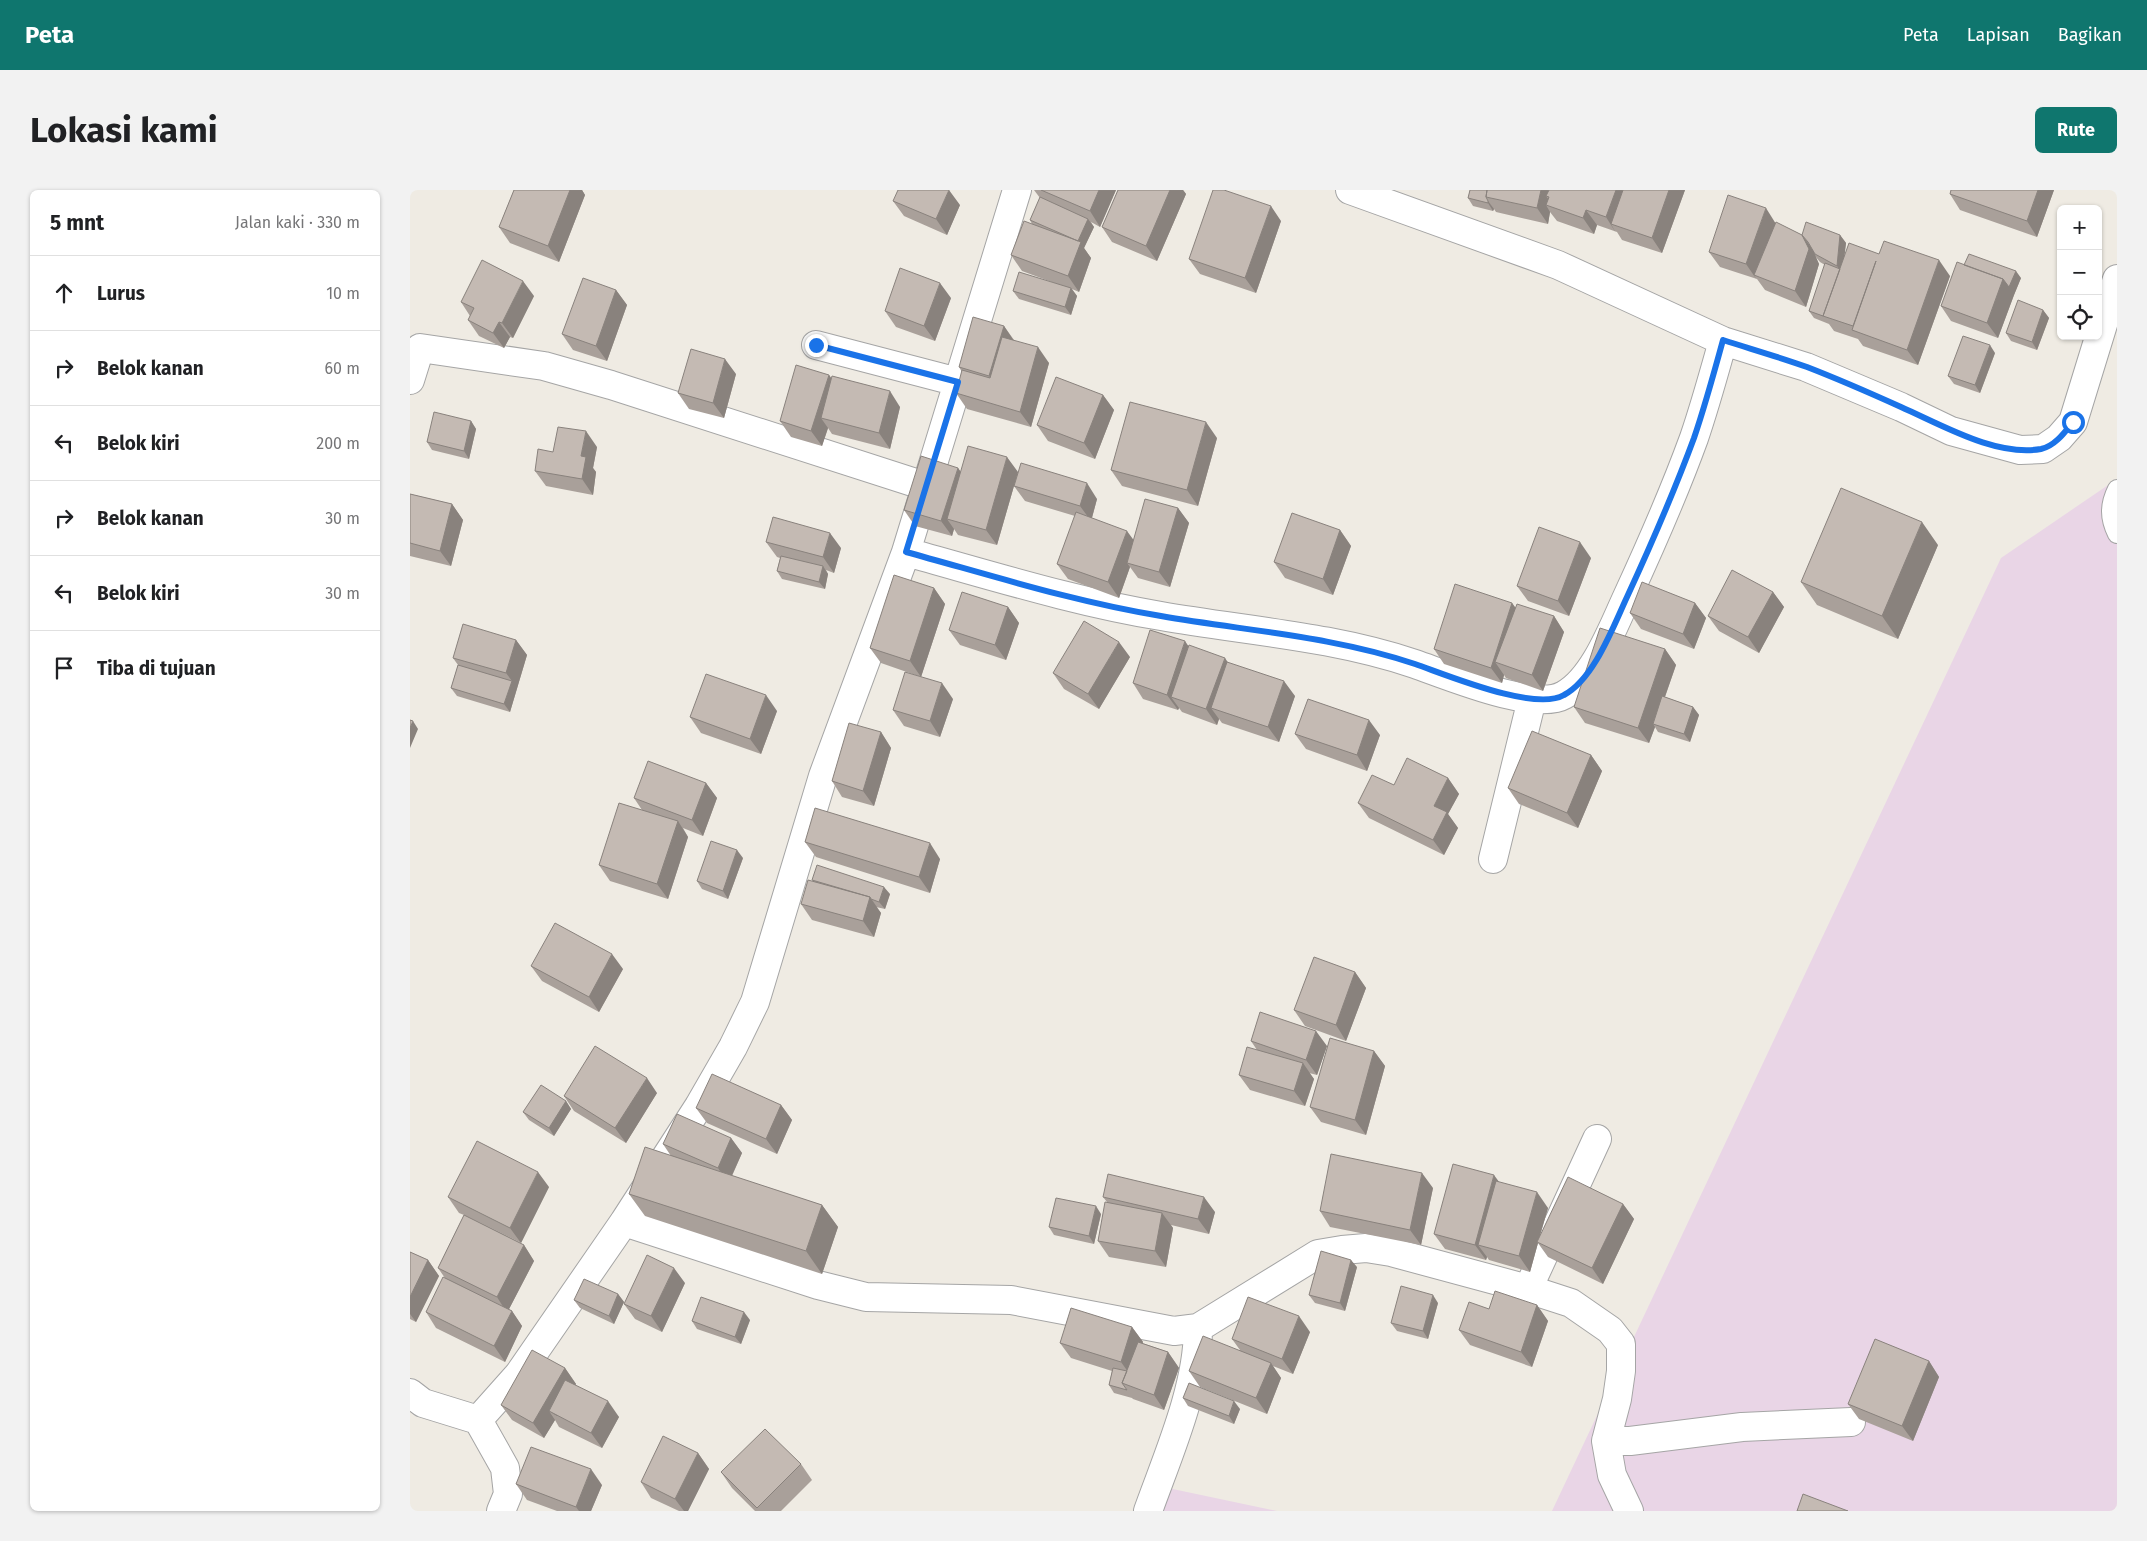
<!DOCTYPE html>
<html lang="id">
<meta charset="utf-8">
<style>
:root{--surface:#fff;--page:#f2f2f2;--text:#202124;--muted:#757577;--line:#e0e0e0;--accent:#0f766e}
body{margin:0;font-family:"Fira Sans",sans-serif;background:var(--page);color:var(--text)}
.controls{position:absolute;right:15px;top:15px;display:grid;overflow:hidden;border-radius:8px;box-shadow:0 1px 4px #0004}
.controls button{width:45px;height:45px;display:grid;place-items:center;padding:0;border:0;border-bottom:1px solid var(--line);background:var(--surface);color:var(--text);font:25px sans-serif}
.stop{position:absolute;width:15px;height:15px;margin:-11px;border:4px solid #1a73e8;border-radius:50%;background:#fff}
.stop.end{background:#1a73e8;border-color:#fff;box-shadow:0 1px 5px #0008}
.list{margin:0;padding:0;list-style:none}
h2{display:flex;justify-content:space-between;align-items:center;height:65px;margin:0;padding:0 20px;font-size:21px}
h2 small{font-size:16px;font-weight:400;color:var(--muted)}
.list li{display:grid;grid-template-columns:32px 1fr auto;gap:15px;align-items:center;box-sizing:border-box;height:75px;padding:0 20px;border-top:1px solid var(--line)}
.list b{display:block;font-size:19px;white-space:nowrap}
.list em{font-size:16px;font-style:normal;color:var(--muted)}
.icon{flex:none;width:28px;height:28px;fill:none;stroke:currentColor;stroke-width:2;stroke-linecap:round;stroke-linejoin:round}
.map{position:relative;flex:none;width:1707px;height:1321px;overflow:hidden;border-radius:8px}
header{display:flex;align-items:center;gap:30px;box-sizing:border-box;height:70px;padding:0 25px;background:var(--accent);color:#fff}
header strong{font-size:24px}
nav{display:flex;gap:28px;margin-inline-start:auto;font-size:18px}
.intro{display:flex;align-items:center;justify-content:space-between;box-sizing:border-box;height:120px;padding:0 30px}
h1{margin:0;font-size:35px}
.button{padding:12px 22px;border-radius:8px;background:var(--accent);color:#fff;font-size:18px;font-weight:700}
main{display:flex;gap:30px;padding:0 30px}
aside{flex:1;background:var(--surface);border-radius:8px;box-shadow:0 1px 4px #0004}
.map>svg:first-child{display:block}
.industrial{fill:#e9d5e6}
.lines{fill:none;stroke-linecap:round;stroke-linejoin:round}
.lane-casing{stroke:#a5a5a5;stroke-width:20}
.street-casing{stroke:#a5a5a5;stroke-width:30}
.lane{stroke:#fff;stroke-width:18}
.street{stroke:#fff;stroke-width:28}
.wall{fill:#a9a09a}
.shaded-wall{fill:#89827d}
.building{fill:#c4bab3;stroke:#89827d}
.route{stroke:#1a73e8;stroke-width:6}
</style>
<header>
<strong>Peta</strong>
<nav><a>Peta</a><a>Lapisan</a><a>Bagikan</a></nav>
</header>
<div class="intro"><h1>Lokasi kami</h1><a class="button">Rute</a></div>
<main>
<aside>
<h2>5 mnt<small>Jalan kaki · 330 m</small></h2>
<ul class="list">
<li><svg class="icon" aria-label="ahead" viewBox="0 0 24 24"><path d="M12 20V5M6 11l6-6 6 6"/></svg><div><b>Lurus</b></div><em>10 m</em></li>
<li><svg class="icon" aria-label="right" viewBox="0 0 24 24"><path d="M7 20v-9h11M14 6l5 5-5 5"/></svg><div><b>Belok kanan</b></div><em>60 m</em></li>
<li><svg class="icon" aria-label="left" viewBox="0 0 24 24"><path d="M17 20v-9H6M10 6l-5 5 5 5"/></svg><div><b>Belok kiri</b></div><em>200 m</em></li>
<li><svg class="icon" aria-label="right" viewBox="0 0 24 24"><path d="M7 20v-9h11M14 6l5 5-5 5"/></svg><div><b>Belok kanan</b></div><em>30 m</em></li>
<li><svg class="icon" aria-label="left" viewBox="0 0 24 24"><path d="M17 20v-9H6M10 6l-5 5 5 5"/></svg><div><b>Belok kiri</b></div><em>30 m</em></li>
<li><svg class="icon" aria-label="arrive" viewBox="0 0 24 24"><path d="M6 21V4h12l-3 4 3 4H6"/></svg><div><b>Tiba di tujuan</b></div></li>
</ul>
</aside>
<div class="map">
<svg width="1707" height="1321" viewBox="0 0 1707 1321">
<rect width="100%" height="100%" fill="#efebe3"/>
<path class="industrial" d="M1707,289V1321H1142L1591,368Z
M758,1298L867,1321H750Z"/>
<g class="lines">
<g class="lane-casing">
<path id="lane" d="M1707,299C1699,315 1699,328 1707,344"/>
</g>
<g class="street-casing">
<path id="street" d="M940,0L1148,75L1313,151L1396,177L1491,217L1541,241L1610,260L1633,259L1649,248L1663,232L1707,89
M406,155L548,192
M0,190L10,158L134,176L201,195L515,296
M496,362C580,385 665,412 751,426C837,441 922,446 1005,474C1037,485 1125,522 1154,505C1184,489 1203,437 1217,407C1241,355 1264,303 1284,248C1295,216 1304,183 1313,151
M1083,669L1122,509
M214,1032L408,1095L456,1107L601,1110L764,1141L788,1138L908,1064L932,1060L956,1058L981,1062L1118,1099L1161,1113L1200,1140L1211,1154V1181L1207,1209L1196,1251L1202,1285L1219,1321
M1118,1099L1187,949
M0,1203L13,1213L68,1230L109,1184L214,1032L289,916L323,857L345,812L413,586L496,362L607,0
M68,1230L95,1278L98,1304L91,1321
M1196,1251H1220L1332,1237L1441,1232
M738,1321C758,1265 788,1198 788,1138"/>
</g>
<use href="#lane" class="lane"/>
<use href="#street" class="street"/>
</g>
<path class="wall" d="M104,0H172L175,5L149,72L100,53L89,37Z
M624,0H706L690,37L681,32L684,37L674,58L681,68L669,102L662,99L667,106L661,125L609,109L603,101L647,94L612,81L601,65L622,34L620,30L630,8Z
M708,0H773L776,4L747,71L702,52L692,37Z
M1060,0H1275L1252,63L1212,50L1207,42L1187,35L1184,44L1147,31L1140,22L1138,34L1086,22L1084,19L1083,21L1063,16L1058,8Z
M1541,0H1644L1627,47L1550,20L1540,4Z
M483,11L550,15L537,45L494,26Z
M871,31L846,103L790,84L779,69Z
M1366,33L1392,45H1430L1436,53L1434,66L1469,64L1540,86L1508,175L1453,156L1448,149L1424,141L1419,134L1404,128L1399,121L1415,75L1410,72L1405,66L1409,74L1396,117L1355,100L1347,89L1310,77L1299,62Z
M1554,75L1611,88L1604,105L1588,148L1541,131L1531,116Z
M206,100L217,115L197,171L163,160L152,144Z
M124,106L103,148L100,147L94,158L69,146L58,130L60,126L51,112Z
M541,108L525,151L486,137L475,121Z
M1633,120L1639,128L1627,160L1601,151L1596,143Z
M594,136L604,150L639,173L621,237L557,219L546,203L552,182L549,177Z
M1585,163L1570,203L1544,194L1538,186Z
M326,184L314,228L279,219L268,203Z
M419,185L422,189L490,217L480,259L422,244L418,238L412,256L381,247L370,231Z
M693,205L704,220L685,269L638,251L627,235Z
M61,231L66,239L59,269L22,260L17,252Z
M807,248L788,316L712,296L701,280Z
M187,257L183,278L186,282L183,305L136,296L125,281L143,262Z
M548,278L551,282H608L687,309L682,328L724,350L768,318L779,333L760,397L728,388L720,377L709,408L658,389L647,374L665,326L615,311L604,296L587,355L548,345L544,339L542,346L505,336L494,320Z
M0,304L42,314L53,330L41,376L0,366Z
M930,340L941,356L923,405L875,388L864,372Z
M356,352L431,358L424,383L416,380L418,384L415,399L372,389L367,381L370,368L367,367Z
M1528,355L1488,449L1407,415L1391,392Z
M1181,368L1159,426L1118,411L1107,396Z
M524,398L535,414L511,487L471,473L460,458Z
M1363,402L1374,417L1349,463L1309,441L1298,426Z
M1102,413L1105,417L1144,426L1154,442L1133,501L1096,488L1094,485L1092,493L1034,474L1024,459Z
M1285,413L1296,428L1284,459L1231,439L1220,423Z
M598,417L609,433L596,470L550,455L539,440Z
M106,450L117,465L100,522L47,506L41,498L48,475L43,468Z
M779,457L818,473L885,506L869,552L812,533L809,529L807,535L772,522L769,518L768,520L733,509L723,493Z
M1255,459L1266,475L1255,507L1283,517L1289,525L1280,552L1248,542L1245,537L1239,553L1175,533L1164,517Z
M720,467L689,519L654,499L643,483Z
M543,509L530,547L494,536L483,520Z
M367,521L351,564L291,543L280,527Z
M471,542L481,558L464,616L432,607L422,591Z
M885,544L970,545L957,581L896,559Z
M1181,565L1192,581L1168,638L1109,614L1098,598Z
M1038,588L1049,604L1038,624L1048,638L1034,665L959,628L948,613L984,595Z
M296,593L307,608L293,646L273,638L278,647L258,709L200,691L189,675L232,620L224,608Z
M395,652L530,669L520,703L406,667Z
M333,668L318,709L292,699L287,691Z
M402,690L480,704L475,719L466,717L471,723L464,747L402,730L391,714L404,692Z
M121,776L213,779L189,822L132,791Z
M945,782L956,798L936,851L895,836L884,820Z
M841,851L917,856L907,885L899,883L904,889L895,916L840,900L829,885L847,860Z
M964,861L975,876L956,945L911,932L900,917Z
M247,903L216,953L164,921L154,906Z
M156,911L161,919L144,946L119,930L113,922Z
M371,915L382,930L367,964L297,933L286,918Z
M321,948L332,963L322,986L412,1015L428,1037L412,1084L235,1026L219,1004L261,966L253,954Z
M1089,992L1138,1018L1130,1046L1213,1014L1224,1029L1193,1094L1138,1067L1128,1053L1120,1082L1079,1070L1077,1067L1076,1070L1035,1059L1024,1044Z
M139,997L111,1053L63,1029L114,1055L124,1071L99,1119L102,1121L112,1136L95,1172L26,1138L16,1122L35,1088L28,1078L54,1025L49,1023L38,1007Z
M1023,998L1011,1055L920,1037L910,1021Z
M693,1007L805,1022L799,1044L761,1035L763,1038L756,1077L699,1067L688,1051L697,1012Z
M691,1024L684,1054L644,1045L639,1037Z
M0,1062L18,1070L29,1086L6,1132L0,1129Z
M947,1077L935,1121L905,1113L899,1105Z
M275,1093L252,1142L225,1129L214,1114Z
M208,1104L214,1112L204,1134L170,1118L164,1110Z
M1028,1113L1018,1149L987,1141L981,1133Z
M1127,1115L1138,1131L1122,1177L1060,1155L1049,1140L1079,1119Z
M340,1130L331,1154L287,1139L282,1131Z
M722,1137L733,1152L732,1153L758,1162L769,1178L754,1220L723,1209L722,1208L704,1203L699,1195L702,1181L661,1168L650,1153Z
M900,1142L883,1184L863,1176L871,1188L857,1224L790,1197L779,1181L830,1160L822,1149Z
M1519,1171L1529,1187L1503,1251L1449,1229L1438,1214Z
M155,1178L166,1194L165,1195L209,1227L192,1258L149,1237L145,1230L134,1248L102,1230L91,1215Z
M773,1208L830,1219L824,1234L778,1216Z
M288,1263L299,1279L278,1321H269L241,1308L231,1292Z
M391,1274L402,1290L371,1321H345L322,1298L311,1282Z
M106,1294L192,1295L181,1321H147L117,1310Z"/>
<path class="shaded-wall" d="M160,0H172L175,5L149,72L138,56Z
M539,0L550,15L537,45L526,29Z
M689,0H706L690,37L680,21Z
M760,0H773L776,4L747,71L736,56Z
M1131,0H1145L1139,7L1136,6L1142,14L1136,15L1140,22L1138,34L1127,18Z
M1206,0H1222L1201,34L1206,43L1196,27Z
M1259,0H1275L1252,63L1242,48Z
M1628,0H1644L1627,47L1617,31Z
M1078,11L1084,19L1083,21L1078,13Z
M861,16L871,31L846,103L835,88Z
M1356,18L1366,34L1344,85L1347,90L1336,74Z
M1176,20L1187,35L1184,44L1173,28Z
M678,29L684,37L674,58L681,68L669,102L658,86L668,51Z
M1392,45L1403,60L1409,74L1396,117L1385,101Z
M1430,45L1436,53L1433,80L1431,82L1427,76Z
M1529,70L1540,86L1508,175L1497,160Z
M1606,81L1611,88L1604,105L1588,148L1577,133L1593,89Z
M113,91L124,106L103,148L92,133Z
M530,93L541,108L525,151L514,136Z
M661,98L667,106L661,125L655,117Z
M206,100L217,115L197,171L186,156Z
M1633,120L1639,128L1627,160L1622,152Z
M89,132L100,147L94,158L83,143Z
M594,136L604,151L590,201L579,186Z
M1580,155L1585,163L1570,203L1565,195Z
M628,157L639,173L621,237L610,222Z
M315,169L326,184L314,228L303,213Z
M419,185L429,200L411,228L418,238L412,256L401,241Z
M480,201L490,217L480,259L469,243Z
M693,205L704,220L685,269L674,253Z
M61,231L66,239L59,269L54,261Z
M796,232L807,248L788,316L777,300Z
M176,241L187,257L183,278L186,282L183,305L172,289L171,266Z
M597,267L608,282L587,355L576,340Z
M548,278L558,293L537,329L544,339L542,346L531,331Z
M677,293L687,309L681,331L670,316Z
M42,314L53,330L41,376L30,361Z
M768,318L779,333L760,397L749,382Z
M1512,332L1528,355L1488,449L1472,426Z
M930,340L941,356L923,405L913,389Z
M717,341L728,356L717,373L720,377L709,408L698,392Z
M420,343L431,358L424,383L413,367Z
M1170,352L1181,368L1159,426L1148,411Z
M413,376L418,384L415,399L409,392Z
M524,398L535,414L511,487L500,471Z
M1363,402L1374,417L1349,463L1338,447Z
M1102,413L1113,429L1085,472L1094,485L1092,493L1081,478Z
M1285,413L1296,428L1284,459L1273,444Z
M598,417L609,433L596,470L585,455Z
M1144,426L1154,442L1133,501L1122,485Z
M106,450L117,465L100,522L94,514L102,491L96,483Z
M775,451L785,466L761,507L769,518L768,520L757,505Z
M709,452L720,467L689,519L678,504Z
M1255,459L1266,475L1245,535L1243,534L1245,537L1239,553L1228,538Z
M815,468L825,483L801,518L809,529L807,535L796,519Z
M874,491L885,506L869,552L858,537Z
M532,493L543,509L530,547L520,531Z
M356,505L367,521L351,564L340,549Z
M1283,517L1289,525L1280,552L1274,544Z
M959,530L970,545L957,581L947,565Z
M3,531L8,539L0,558V538Z
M471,542L481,558L464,616L453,601Z
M1181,565L1192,581L1168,638L1157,623Z
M1038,588L1049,604L1038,624L1048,638L1034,665L1023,650L1024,616Z
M296,593L307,608L293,646L282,630Z
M268,631L278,647L258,709L247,694Z
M520,653L530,669L520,703L509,687Z
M327,660L333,668L318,709L313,701Z
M474,697L480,704L475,719L469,712Z
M460,707L471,723L464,747L453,731Z
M202,764L213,779L189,822L179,807Z
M945,782L956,798L936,851L926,835Z
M906,841L917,856L907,885L896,870Z
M964,861L975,876L956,945L945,930Z
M893,873L904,889L895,916L884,901Z
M237,888L247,903L216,953L205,938Z
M156,911L161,919L144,946L139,938Z
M371,915L382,930L367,964L356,949Z
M321,948L332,963L318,994L308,978Z
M128,982L139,997L111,1053L100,1038Z
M1012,983L1023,998L1011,1055L1000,1040Z
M1084,985L1095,1000L1068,1055L1077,1067L1076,1070L1065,1055Z
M1127,1002L1138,1018L1128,1052H1127L1128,1053L1120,1082L1109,1066Z
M794,1007L805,1022L799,1044L788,1029Z
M1213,1014L1224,1029L1193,1094L1182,1078Z
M412,1015L428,1037L412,1084L396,1061Z
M686,1016L691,1024L684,1054L679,1046Z
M752,1023L763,1038L756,1077L745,1061Z
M114,1055L124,1071L97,1123L87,1107Z
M18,1070L29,1086L6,1132L0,1124V1107Z
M941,1070L947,1077L935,1121L930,1113Z
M264,1078L275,1093L252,1142L241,1126Z
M208,1104L214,1112L204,1134L199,1126Z
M1023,1105L1028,1113L1018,1149L1013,1141Z
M1127,1115L1138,1131L1122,1177L1111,1162Z
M102,1121L112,1136L95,1172L84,1156Z
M334,1122L340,1130L331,1154L325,1147Z
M889,1126L900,1142L883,1184L872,1169Z
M722,1137L733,1152L723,1184L721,1186L711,1172Z
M758,1162L769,1178L754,1220L744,1205Z
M1519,1171L1529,1187L1503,1251L1492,1236Z
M861,1173L871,1188L857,1224L846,1208Z
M155,1178L166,1194L147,1226L139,1221L145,1230L134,1248L123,1233Z
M198,1211L209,1227L192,1258L181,1243Z
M824,1211L830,1219L824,1234L819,1226Z
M288,1263L299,1279L278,1321H274L265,1309Z
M181,1279L192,1295L181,1321H169L166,1317Z"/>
<path class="building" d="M104,0H160L138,56L89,37Z
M488,0H539L526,29L483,11Z
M631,0H689L680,21Z
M708,0H760L736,56L692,37Z
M803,0H814L861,16L835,88L779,69Z
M1060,0H1077L1076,7L1078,11V13L1058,8Z
M1077,0H1131L1127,18L1076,7Z
M1139,0H1206L1196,27L1176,20L1173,28L1136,15L1139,7L1136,6Z
M1213,0H1259L1242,48L1201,34Z
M1541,0H1628L1617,31L1540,4Z
M1318,5L1356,18L1336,74L1299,62Z
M630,7L678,29L668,51L620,30Z
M614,31L671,52L658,86L601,65Z
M1366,32L1392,45L1399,59L1385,101L1344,85Z
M1396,32L1430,45L1427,76L1405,64L1398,52L1392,45Z
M1474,51L1529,70L1497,160L1442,140L1466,71L1443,136L1413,126L1439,53L1469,64Z
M1559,64L1606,81L1599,97L1593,89L1554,75Z
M72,70L113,91L92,133L89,132L83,143L58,130L64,118L51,112Z
M1547,72L1593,89L1577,133L1531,116Z
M1415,73L1430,79L1413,126L1399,121Z
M490,78L530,93L514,136L475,121Z
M609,82L661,98L655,117L603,101Z
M173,88L206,100L186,156L152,144Z
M1608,110L1633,120L1622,152L1596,143Z
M563,127L594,136L579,186L549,177Z
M1553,146L1580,155L1565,195L1538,186Z
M592,147L628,157L610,222L546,203L552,180L580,188Z
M281,159L315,169L303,213L268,203Z
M386,175L419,185L401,241L370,231Z
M422,186L480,201L469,243L411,228Z
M646,187L693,205L674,253L627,235Z
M720,212L796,232L777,300L701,280Z
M24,222L61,231L54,261L17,252Z
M148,237L176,241L171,266L176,267L172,289L125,281L128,259L143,262Z
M558,256L597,267L576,340L537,329Z
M511,266L548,278L531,331L494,320Z
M611,273L677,293L670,316L604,296Z
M1431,298L1512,332L1472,426L1391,392Z
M0,304L42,314L30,361L0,353Z
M735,309L768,318L749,382L717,373Z
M666,322L717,341L698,392L647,374Z
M882,323L930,340L913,389L864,372Z
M363,327L420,343L413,367L356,352Z
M1129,337L1170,352L1148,411L1107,396Z
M371,366L413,376L409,392L367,381Z
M1322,380L1363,402L1338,447L1298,426Z
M484,385L524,398L500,471L460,458Z
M1232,392L1285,413L1273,444L1220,423Z
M1045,394L1102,413L1081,478L1024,459Z
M552,402L598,417L585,455L539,440Z
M1107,414L1144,426L1122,485L1085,472Z
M674,431L709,452L678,504L643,483Z
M53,434L106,450L96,483L43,468Z
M1190,438L1255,459L1228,538L1164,517Z
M740,440L775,451L757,505L723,493Z
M779,455L815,468L796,519L761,507Z
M817,472L874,491L858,537L801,518Z
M48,475L102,491L94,514L41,498Z
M495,482L532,493L520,531L483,520Z
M296,484L356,505L340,549L280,527Z
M1252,506L1283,517L1274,544L1243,534Z
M898,509L959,530L947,565L885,544Z
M0,530L3,531L0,538Z
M439,533L471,542L453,601L422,591Z
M1122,541L1181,565L1157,623L1098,598Z
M997,568L1038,588L1024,616L1037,622L1023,650L948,613L962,585L984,595Z
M238,571L296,593L282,630L224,608Z
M209,613L268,631L247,694L189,675Z
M405,618L520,653L509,687L395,652Z
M301,651L327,660L313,701L287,691Z
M407,675L474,697L469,712L461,709L460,707L402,690Z
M398,690L460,707L453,731L391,714Z
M145,733L202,764L179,807L121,776Z
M904,767L945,782L926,835L884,820Z
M850,822L906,841L896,870L841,851Z
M920,848L964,861L945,930L900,917Z
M185,856L237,888L205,938L154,906Z
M837,857L893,873L884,901L829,885Z
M302,884L371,915L356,949L286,918Z
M131,895L156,911L139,938L113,922Z
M267,924L321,948L308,978L253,954Z
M67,951L128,982L100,1038L38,1007Z
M235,957L412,1015L396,1061L219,1004Z
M921,964L1012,983L1000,1040L910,1021Z
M1043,974L1084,985L1065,1055L1024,1044Z
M698,984L794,1007L788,1029L693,1007Z
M1158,987L1213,1014L1182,1078L1127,1052Z
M1086,991L1127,1002L1109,1066L1068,1055Z
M646,1008L686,1016L679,1046L639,1037Z
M695,1012L752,1023L745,1061L688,1051Z
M54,1025L114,1055L87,1107L28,1078Z
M911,1061L941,1070L930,1113L899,1105Z
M0,1062L18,1070L0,1107Z
M237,1065L264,1078L241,1126L214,1114Z
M33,1087L102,1121L84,1156L16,1122Z
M174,1089L208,1104L199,1126L164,1110Z
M991,1096L1023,1105L1013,1141L981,1133Z
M1085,1101L1127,1115L1111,1162L1049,1140L1059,1112L1079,1119Z
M291,1107L334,1122L325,1147L282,1131Z
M838,1107L889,1126L872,1169L822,1149Z
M661,1118L722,1137L711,1172L650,1153Z
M793,1146L861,1173L846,1208L779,1181Z
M1465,1149L1519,1171L1492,1236L1438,1214Z
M728,1152L758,1162L744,1205L712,1193Z
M122,1160L155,1178L123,1233L91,1215Z
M703,1178L717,1181L712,1193L717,1200L699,1195Z
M155,1190L198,1211L181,1243L139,1221Z
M779,1193L824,1211L819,1226L773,1208Z
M355,1239L391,1274L347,1318L311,1282Z
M253,1246L288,1263L265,1309L231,1292Z
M121,1257L181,1279L166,1317L106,1294Z
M1393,1304L1438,1321H1387Z"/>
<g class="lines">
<path class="route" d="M406,155L548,192L496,362C580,385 665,412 751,426C837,441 922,446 1005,474C1037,485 1125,522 1154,505C1184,489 1203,437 1217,407C1241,355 1264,302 1284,248C1295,216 1304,183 1313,150C1341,159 1369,167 1397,177C1428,189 1460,203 1491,217C1532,235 1586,267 1631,259C1645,256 1655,242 1663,232"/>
</g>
</svg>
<div class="controls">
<button>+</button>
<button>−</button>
<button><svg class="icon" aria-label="locate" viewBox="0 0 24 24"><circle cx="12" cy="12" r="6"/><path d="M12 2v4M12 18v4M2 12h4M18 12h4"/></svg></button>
</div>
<div class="stop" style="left:1663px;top:232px"></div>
<div class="stop end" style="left:406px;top:155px"></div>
</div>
</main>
